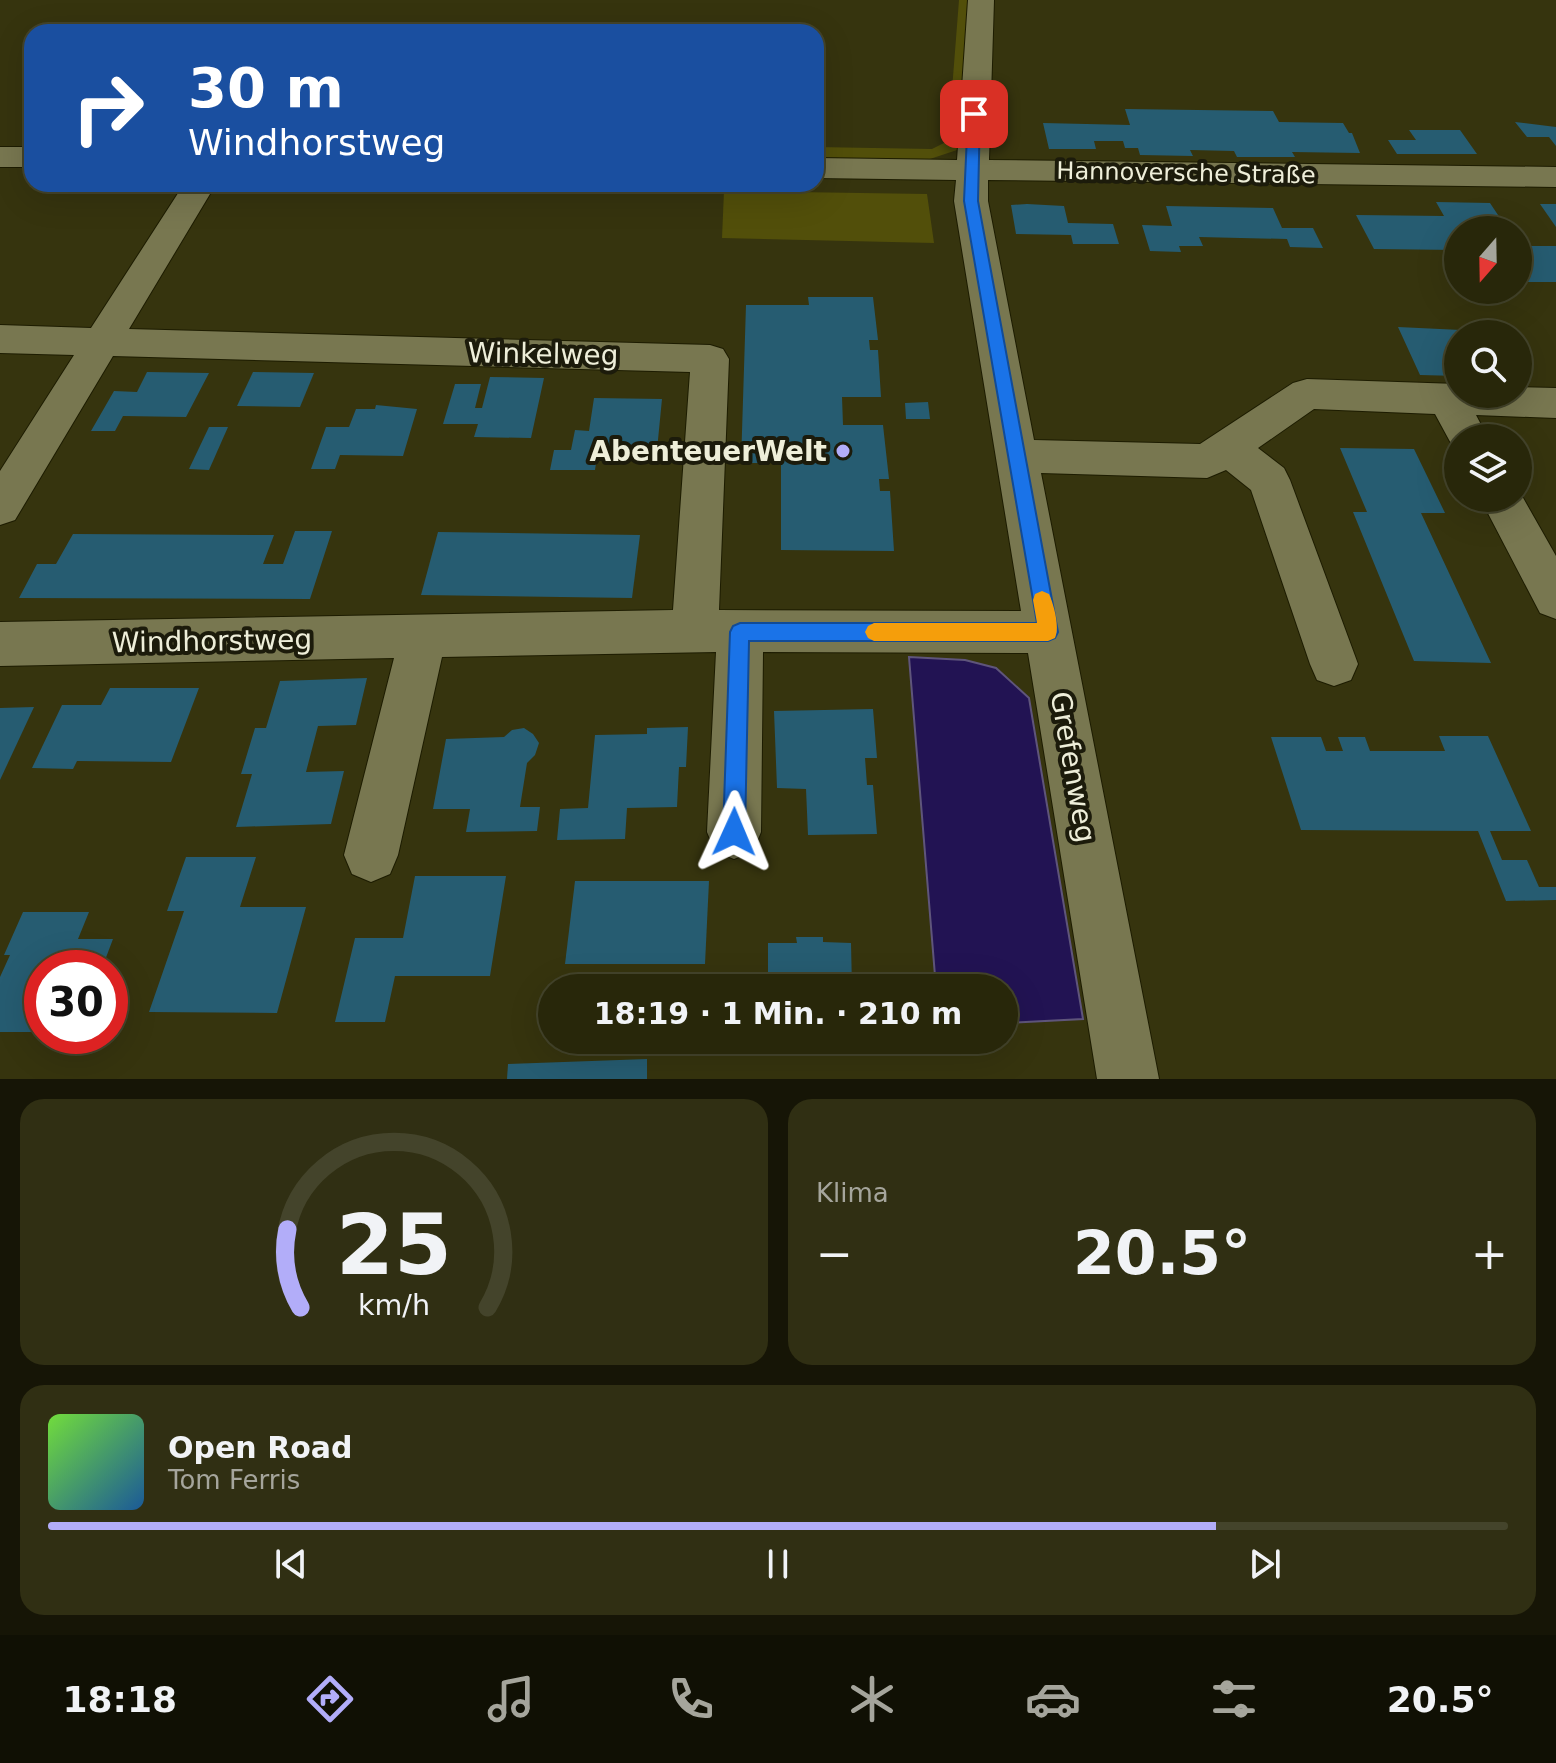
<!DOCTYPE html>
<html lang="de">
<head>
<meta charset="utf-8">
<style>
  :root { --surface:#28270a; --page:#302f13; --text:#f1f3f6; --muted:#a5a59c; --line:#44442b; --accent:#b2adf9 }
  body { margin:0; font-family:"DejaVu Sans",sans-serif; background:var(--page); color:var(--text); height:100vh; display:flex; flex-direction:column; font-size:30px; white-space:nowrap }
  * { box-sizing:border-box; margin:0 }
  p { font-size:26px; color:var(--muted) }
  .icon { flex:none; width:44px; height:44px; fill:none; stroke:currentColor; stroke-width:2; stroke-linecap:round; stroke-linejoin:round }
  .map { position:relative; height:1079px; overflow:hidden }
  .panel { display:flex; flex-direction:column; gap:20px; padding:20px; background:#161506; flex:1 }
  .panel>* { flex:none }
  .guide { position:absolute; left:24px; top:24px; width:800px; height:168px; border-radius:24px; box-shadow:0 8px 32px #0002,0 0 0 2px var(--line); background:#1a4fa0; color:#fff; overflow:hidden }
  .needle { width:52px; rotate:200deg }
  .fabs { position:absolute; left:1444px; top:216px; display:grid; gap:16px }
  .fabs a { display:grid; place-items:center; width:88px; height:88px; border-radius:50%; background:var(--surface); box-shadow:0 8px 32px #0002,0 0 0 2px var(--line); font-size:40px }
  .speed { position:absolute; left:24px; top:950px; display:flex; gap:16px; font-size:40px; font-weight:700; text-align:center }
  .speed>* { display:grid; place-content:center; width:104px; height:104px; border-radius:50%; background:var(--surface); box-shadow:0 8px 32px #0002,0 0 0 2px var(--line); line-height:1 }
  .speed .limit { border:12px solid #d22; background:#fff; color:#111 }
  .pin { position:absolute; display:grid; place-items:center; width:68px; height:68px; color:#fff; margin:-34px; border-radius:16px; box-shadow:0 4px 12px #0006 }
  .me { position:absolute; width:88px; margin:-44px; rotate:1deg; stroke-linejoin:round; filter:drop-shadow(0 0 6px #0008) }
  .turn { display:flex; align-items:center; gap:28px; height:168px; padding:0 32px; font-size:36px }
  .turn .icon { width:104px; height:104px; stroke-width:2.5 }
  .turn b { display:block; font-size:56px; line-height:68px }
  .big { font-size:60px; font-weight:700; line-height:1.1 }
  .panel .card { flex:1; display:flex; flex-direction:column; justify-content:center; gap:12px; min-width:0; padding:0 28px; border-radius:24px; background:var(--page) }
  .panel .dial { align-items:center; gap:0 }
  .dial svg { height:208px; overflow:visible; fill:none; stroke:var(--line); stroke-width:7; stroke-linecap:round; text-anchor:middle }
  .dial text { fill:var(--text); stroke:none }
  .song { display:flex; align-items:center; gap:24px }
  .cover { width:96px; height:96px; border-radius:12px; background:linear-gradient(135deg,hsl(100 70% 55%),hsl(210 70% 35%)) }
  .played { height:8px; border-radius:4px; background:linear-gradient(90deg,var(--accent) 80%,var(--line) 80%) }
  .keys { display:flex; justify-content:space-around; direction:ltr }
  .heat { display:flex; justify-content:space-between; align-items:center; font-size:44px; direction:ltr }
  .panel .tiles { flex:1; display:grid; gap:20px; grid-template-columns:1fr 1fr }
  .card:last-child { grid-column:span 2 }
  .trip { position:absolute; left:538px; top:974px; width:480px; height:80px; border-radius:40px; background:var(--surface); box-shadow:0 8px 32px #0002,0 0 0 2px var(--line); font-weight:700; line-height:80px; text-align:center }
  .tab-bar { display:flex; height:128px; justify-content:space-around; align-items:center; background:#101004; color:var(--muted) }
  .tab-bar .icon { width:56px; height:56px }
  .tab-bar .selected { color:var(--accent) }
  .tab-bar b { font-size:36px; color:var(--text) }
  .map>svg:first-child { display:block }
  .green { fill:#524f0a }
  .water { fill:#221353; stroke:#5f557b; stroke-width:2 }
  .building { fill:#265c71 }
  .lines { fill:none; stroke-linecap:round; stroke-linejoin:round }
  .minor-casing { stroke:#1d1c01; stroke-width:2 }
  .minor { fill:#787750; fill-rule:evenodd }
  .route { fill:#1a73e8; stroke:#114b97; stroke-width:2 }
  .slow { fill:#f59e0b }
  .poi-dot { fill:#b2adf9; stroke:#1c1b0b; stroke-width:3 }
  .labels { text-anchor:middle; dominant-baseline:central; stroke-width:8; stroke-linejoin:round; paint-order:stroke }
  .far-street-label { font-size:24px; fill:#eeeed9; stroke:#1c1b0b }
  .street-label { font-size:28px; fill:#eeeed9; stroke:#1c1b0b }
  .poi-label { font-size:28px; font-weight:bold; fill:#eeeed9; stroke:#1c1b0b; text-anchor:end }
</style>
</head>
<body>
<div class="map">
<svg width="1556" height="1079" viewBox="0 0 1556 1079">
  <rect width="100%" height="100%" fill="#36340e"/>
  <g class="green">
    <path d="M 959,0 L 971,0 L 963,135 L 957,150 L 930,159 L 816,159 L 816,147 L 932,149 L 948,141 Z"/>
    <path d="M 724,191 L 927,194 L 934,243 L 722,238 Z"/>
  </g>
  <path class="water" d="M 909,657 L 965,660 L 996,668 L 1029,698 L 1083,1019 L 1004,1023 L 1004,988 L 936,988 Z"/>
  <g class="building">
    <path d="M 1125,109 L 1273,111 L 1279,122 L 1343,123 L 1349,133 L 1352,133 L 1360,153 L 1292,152 L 1295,157 L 1237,157 L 1234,151 L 1190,150 L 1193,156 L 1140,155 L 1138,148 L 1125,148 L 1123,141 L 1094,141 L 1096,149 L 1049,149 L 1043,123 L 1130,125 Z"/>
    <path d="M 1515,122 L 1556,127 L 1556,146 L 1549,137 L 1527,137 Z"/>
    <path d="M 1409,130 L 1460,130 L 1477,154 L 1397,154 L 1388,140 L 1416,140 Z"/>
    <path d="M 1436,202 L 1490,203 L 1508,230 L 1458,230 L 1458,250 L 1374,249 L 1356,215 L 1444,216 Z"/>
    <path d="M 1027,204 L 1064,206 L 1068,223 L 1113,224 L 1119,244 L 1073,244 L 1071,235 L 1016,234 L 1011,205 Z"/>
    <path d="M 1540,204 L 1556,204 L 1556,227 Z"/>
    <path d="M 1166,206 L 1273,208 L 1282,228 L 1313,228 L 1323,248 L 1290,247 L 1287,239 L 1199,237 L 1203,246 L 1179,246 L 1181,252 L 1150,251 L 1142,225 L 1172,226 Z"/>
    <rect x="1518" y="246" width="38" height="36"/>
    <path d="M 808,297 L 873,297 L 878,340 L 869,340 L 870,350 L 878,350 L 881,397 L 842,397 L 843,425 L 883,425 L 889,479 L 879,479 L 880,491 L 890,491 L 894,551 L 781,550 L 781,463 L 741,463 L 746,305 L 809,305 Z"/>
    <path d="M 1398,327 L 1461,330 L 1463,334 L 1458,334 L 1458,376 L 1420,375 Z"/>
    <path d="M 147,372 L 209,373 L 186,417 L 123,416 L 115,431 L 91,431 L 114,391 L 137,392 Z"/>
    <path d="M 253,372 L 314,373 L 300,407 L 237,406 Z"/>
    <path d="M 490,377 L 544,378 L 531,438 L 474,437 L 478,424 L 443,424 L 455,384 L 481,384 L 475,408 L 482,408 Z"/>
    <path d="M 594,398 L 662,399 L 657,450 L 598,450 L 595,470 L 550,470 L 554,450 L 571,450 L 575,430 L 589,431 Z"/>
    <path d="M 928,402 L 930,419 L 906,419 L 905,403 Z"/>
    <path d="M 376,405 L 417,409 L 403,456 L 340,455 L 335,469 L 311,469 L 326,427 L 349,427 L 356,409 L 375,409 Z"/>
    <path d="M 209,427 L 228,427 L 209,470 L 189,469 Z"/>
    <path d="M 1340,448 L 1414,449 L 1445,513 L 1421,513 L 1491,663 L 1414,661 L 1353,512 L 1367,512 Z"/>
    <path d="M 295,531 L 332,531 L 310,599 L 19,598 L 37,564 L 56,564 L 73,534 L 274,535 L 263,564 L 283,564 Z"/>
    <path d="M 438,532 L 640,535 L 632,598 L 421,595 Z"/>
    <path d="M 367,678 L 356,725 L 318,726 L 306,772 L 344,771 L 331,824 L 236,827 L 252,774 L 241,774 L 255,728 L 266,728 L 280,681 Z"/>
    <path d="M 110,688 L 199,688 L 171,762 L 77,761 L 73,769 L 32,768 L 62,705 L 101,705 Z"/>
    <path d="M 34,707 L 0,780 L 0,708 Z"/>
    <path d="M 873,709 L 877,758 L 865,758 L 867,785 L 873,785 L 877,834 L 808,835 L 806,789 L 777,788 L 774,711 Z"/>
    <path d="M 688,727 L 686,767 L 679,767 L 677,807 L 627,808 L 625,839 L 557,840 L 560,809 L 588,808 L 595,735 L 647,734 L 647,728 Z"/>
    <path d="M 524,728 L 533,734 L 539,743 L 535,755 L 527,763 L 520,807 L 540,807 L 537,831 L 466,832 L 470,809 L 433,809 L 446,739 L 504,737 L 512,730 Z"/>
    <path d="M 1439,736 L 1488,736 L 1531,831 L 1490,831 L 1502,860 L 1527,860 L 1539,887 L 1556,887 L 1556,900 L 1506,901 L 1478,831 L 1301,830 L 1271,737 L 1321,737 L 1326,751 L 1343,751 L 1338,737 L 1365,737 L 1370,751 L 1445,751 Z"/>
    <path d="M 186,857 L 256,857 L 240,907 L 306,907 L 277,1013 L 149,1012 L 184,911 L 167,911 Z"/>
    <path d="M 415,876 L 506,876 L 490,976 L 395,976 L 385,1022 L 335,1022 L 355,938 L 403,938 Z"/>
    <path d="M 575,881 L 709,881 L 705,964 L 565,964 Z"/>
    <path d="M 23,912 L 89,912 L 78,939 L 113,939 L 102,968 L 42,968 L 42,1032 L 0,1032 L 0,977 L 10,955 L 4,955 Z"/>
    <path d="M 796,937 L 823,937 L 823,942 L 851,943 L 852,988 L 768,988 L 768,943 L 797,943 Z"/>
    <path d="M 647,1059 L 647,1079 L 507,1079 L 508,1064 Z"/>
  </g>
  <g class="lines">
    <g class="minor-casing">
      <g id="minor">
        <path d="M 968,0 L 994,0 L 989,160 L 1556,167 L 1556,187 L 988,180 L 988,201 L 1034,440 L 1200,444 L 1293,383 L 1307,379 L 1458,384 L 1458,394 L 1518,394 L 1518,387 L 1556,388 L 1556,418 L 1476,415 L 1488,438 L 1458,438 L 1458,451 L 1454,449 L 1435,414 L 1314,409 L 1258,448 L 1284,468 L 1290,480 L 1358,664 L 1351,680 L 1334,686 L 1317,680 L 1310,664 L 1251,490 L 1226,470 L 1207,478 L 1041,473 L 1159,1079 L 1097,1079 L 1028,653 L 763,652 L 761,832 L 753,851 L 734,859 L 715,851 L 707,832 L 716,652 L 442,657 L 398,855 L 390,874 L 371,882 L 352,874 L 344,855 L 394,658 L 0,666 L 0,622 L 673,610 L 690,372 L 113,356 L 15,520 L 0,525 L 0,471 L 74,355 L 0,353 L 0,325 L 91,328 L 184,184 L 216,184 L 129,329 L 710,345 L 723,349 L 729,359 L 719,610 L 1021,611 L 954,201 L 956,180 L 816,178 L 816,158 L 957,160 Z"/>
        <rect x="0" y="147" width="32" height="20"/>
        <path d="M 1518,489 L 1556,556 L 1556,619 L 1540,613 L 1480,498 L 1518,498 Z"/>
      </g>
    </g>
    <use href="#minor" class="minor"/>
  </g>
  <path class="route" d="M 974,110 L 980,114 L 978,201 L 1058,632 L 1055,638 L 1048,641 L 749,641 L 745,832 L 742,840 L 734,843 L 727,840 L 723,832 L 730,632 L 733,626 L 740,623 L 1037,623 L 964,201 L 968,114 Z"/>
  <path class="slow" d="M 1042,591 L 1049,594 C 1054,605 1060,627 1055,638 L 1048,641 L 874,641 L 868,638 L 865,632 L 868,626 L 874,623 L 1037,623 L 1033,600 L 1035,594 Z"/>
  <circle class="poi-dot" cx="843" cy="451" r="8"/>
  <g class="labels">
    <g class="far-street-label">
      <text transform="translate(1186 173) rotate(1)">Hannoversche Straße</text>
    </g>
    <g class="street-label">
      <text transform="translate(543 354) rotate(1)">Winkelweg</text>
      <text transform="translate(212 641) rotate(-1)">Windhorstweg</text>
      <text transform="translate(1073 767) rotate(80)">Grefenweg</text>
    </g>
    <g class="poi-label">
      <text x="827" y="451">AbenteuerWelt</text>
    </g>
  </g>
</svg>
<div class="fabs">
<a><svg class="needle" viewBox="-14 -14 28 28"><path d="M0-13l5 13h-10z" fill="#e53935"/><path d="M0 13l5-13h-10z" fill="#a5a59c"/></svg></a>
<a><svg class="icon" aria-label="search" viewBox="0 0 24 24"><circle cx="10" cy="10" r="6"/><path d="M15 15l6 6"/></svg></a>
<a><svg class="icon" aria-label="layers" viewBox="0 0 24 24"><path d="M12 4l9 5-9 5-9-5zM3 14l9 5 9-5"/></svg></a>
</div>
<div class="speed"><div class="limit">30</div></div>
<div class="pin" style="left:974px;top:114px;background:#d93025"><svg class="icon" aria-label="arrive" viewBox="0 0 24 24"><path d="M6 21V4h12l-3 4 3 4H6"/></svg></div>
<svg class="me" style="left:734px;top:832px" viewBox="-20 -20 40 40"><path d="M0-17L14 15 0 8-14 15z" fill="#1a73e8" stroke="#fff" stroke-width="4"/></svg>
<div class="trip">18:19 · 1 Min. · 210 m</div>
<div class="guide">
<div class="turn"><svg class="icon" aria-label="right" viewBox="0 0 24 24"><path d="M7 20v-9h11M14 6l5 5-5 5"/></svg><div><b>30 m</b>Windhorstweg</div></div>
</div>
</div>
<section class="panel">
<div class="tiles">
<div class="card dial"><svg viewBox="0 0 100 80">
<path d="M14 69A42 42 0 1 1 86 69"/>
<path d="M14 69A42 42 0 0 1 9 39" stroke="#b2adf9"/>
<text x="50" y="56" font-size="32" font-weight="700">25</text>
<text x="50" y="72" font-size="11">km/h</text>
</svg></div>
<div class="card"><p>Klima</p>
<div class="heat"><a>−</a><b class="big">20.5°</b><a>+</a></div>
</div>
<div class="card">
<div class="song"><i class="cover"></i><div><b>Open Road</b><p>Tom Ferris</p></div></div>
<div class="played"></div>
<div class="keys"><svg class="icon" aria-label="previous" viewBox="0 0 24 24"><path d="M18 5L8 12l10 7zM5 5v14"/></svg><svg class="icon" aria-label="pause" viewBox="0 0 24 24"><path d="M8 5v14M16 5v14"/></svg><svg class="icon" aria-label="next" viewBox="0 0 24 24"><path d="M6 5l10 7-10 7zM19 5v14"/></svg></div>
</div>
</div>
</section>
<nav class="tab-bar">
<b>18:18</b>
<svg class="icon selected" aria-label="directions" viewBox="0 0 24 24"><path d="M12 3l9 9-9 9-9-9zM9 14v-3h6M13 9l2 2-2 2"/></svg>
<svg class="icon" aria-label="music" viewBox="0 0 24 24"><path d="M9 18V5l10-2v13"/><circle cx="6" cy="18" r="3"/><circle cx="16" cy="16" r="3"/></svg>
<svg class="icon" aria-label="phone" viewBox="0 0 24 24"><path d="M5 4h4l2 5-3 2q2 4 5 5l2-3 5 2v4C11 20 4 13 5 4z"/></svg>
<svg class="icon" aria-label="climate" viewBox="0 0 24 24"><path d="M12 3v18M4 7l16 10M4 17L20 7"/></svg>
<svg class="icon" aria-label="car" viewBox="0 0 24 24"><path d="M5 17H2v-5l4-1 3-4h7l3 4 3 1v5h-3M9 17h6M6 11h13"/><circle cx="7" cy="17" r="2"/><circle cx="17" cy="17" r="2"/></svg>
<svg class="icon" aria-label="filters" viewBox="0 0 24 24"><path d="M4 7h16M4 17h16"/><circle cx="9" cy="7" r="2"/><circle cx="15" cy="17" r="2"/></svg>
<b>20.5°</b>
</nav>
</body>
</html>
